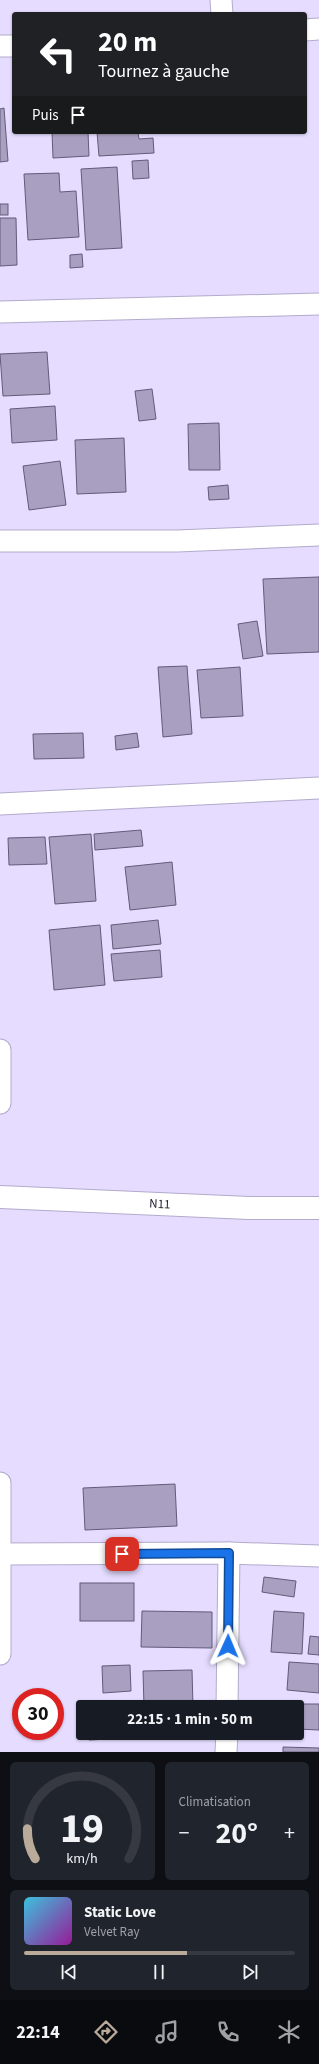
<!DOCTYPE html>
<html lang="fr">
<head>
<meta charset="utf-8">
<style>
  :root { --surface:#171b24; --page:#20242c; --text:#f1f3f6; --muted:#9ea1a6; --line:#363941; --accent:#b9aa9a }
  body { margin:0; font-family:"Source Sans 3",sans-serif; background:var(--page); color:var(--text); height:100vh; display:flex; flex-direction:column; font-size:15px; white-space:nowrap }
  * { box-sizing:border-box; margin:0 }
  p { font-size:13px; color:var(--muted) }
  .icon { flex:none; width:22px; height:22px; fill:none; stroke:currentColor; stroke-width:2; stroke-linecap:round; stroke-linejoin:round }
  .map { position:relative; height:1752px; overflow:hidden }
  .sheet { display:flex; flex-direction:column; gap:10px; padding:10px; background:#0d0f14; flex:1 }
  .sheet>* { flex:none }
  .top-card { position:absolute; left:12px; top:12px; width:295px; height:122px; border-radius:4px; box-shadow:0 1px 3px #0004; background:#202124; color:#fff; overflow:hidden }
  .speed { position:absolute; left:12px; top:1688px; display:flex; gap:8px; font-size:20px; font-weight:700; text-align:center }
  .speed>* { display:grid; place-content:center; width:52px; height:52px; border-radius:50%; background:var(--surface); box-shadow:0 1px 3px #0004; line-height:1 }
  .speed .limit { border:6px solid #d22; background:#fff; color:#111 }
  .pin { position:absolute; display:grid; place-items:center; width:34px; height:34px; color:#fff; margin:-17px; border-radius:8px; box-shadow:0 2px 6px #0006 }
  .me { position:absolute; width:44px; margin:-22px; rotate:1deg; stroke-linejoin:round; filter:drop-shadow(0 0 3px #0008) }
  .turn { display:flex; align-items:center; gap:14px; height:84px; padding:0 20px; font-size:18px }
  .turn .icon { width:52px; height:52px; stroke-width:2.5 }
  .turn b { display:block; font-size:28px; line-height:34px }
  .then { display:flex; align-items:center; height:38px; padding:0 20px; background:#0003; gap:8px; font-size:15px }
  .big { font-size:30px; font-weight:700; line-height:1.1 }
  .sheet .card { flex:1; display:flex; flex-direction:column; justify-content:center; gap:6px; min-width:0; padding:0 14px; border-radius:6px; background:var(--page) }
  .sheet .dial { align-items:center; gap:0 }
  .dial svg { height:104px; overflow:visible; fill:none; stroke:var(--line); stroke-width:7; stroke-linecap:round; text-anchor:middle }
  .dial text { fill:var(--text); stroke:none }
  .song { display:flex; align-items:center; gap:12px }
  .cover { width:48px; height:48px; border-radius:6px; background:linear-gradient(135deg,hsl(190 70% 55%),hsl(300 70% 35%)) }
  .played { height:4px; border-radius:2px; background:linear-gradient(90deg,var(--accent) 60%,var(--line) 60%) }
  .keys { display:flex; justify-content:space-around; direction:ltr }
  .heat { display:flex; justify-content:space-between; align-items:center; font-size:22px; direction:ltr }
  .sheet .tiles { flex:1; display:grid; gap:10px; grid-template-columns:1fr 1fr }
  .card:last-child { grid-column:span 2 }
  .trip { position:absolute; left:76px; top:1700px; width:228px; height:40px; border-radius:4px; background:var(--surface); box-shadow:0 1px 3px #0004; font-weight:700; line-height:40px; text-align:center }
  .tabs { display:flex; height:64px; justify-content:space-around; align-items:center; background:#090b0e; color:var(--muted) }
  .tabs .icon { width:28px; height:28px }
  .tabs .selected { color:var(--accent) }
  .tabs b { font-size:18px; color:var(--text) }
  .map>svg:first-child { display:block }
  .building { fill:#a9a0c1; stroke:#635b78 }
  .lines { fill:none; stroke-linecap:round; stroke-linejoin:round }
  .street-casing { stroke:#b3abcb; stroke-width:23 }
  .primary-casing { stroke:#b3abcb; stroke-width:24 }
  .street { stroke:#fff; stroke-width:21 }
  .primary { stroke:#fff; stroke-width:22 }
  .route-casing { stroke:#114b97; stroke-width:10 }
  .route { stroke:#1a73e8; stroke-width:7 }
  .labels { text-anchor:middle; dominant-baseline:central; stroke-width:3; stroke-linejoin:round; paint-order:stroke }
  .street-label { font-size:13px; fill:#282532; stroke:#e5dcff }
</style>
</head>
<body>
<div class="map">
<svg width="319" height="1752" viewBox="0 0 319 1752">
  <rect width="100%" height="100%" fill="#e5dcff"/>
  <g class="building">
    <path d="M 4,108 L 8,161 L 0,162 L 0,109 Z"/>
    <path d="M 52,132 L 88,132 L 89,156 L 53,158 Z"/>
    <path d="M 97,132 L 138,132 L 139,139 L 153,138 L 154,153 L 99,156 Z"/>
    <path d="M 148,160 L 149,178 L 133,179 L 132,161 Z"/>
    <path d="M 117,167 L 122,248 L 86,250 L 81,169 Z"/>
    <path d="M 59,173 L 60,192 L 76,191 L 79,237 L 28,240 L 24,174 Z"/>
    <rect x="0" y="204" width="8" height="11"/>
    <path d="M 0,218 L 16,218 L 17,265 L 0,266 Z"/>
    <path d="M 82,254 L 83,267 L 70,268 L 70,255 Z"/>
    <path d="M 47,352 L 50,394 L 3,396 L 0,354 Z"/>
    <path d="M 152,389 L 156,419 L 139,421 L 135,391 Z"/>
    <path d="M 55,406 L 57,440 L 12,443 L 10,409 Z"/>
    <path d="M 219,423 L 220,470 L 189,470 L 188,424 Z"/>
    <path d="M 124,438 L 126,492 L 77,494 L 75,440 Z"/>
    <path d="M 60,461 L 66,505 L 29,510 L 23,466 Z"/>
    <path d="M 228,485 L 229,499 L 209,500 L 208,487 Z"/>
    <path d="M 319,577 L 319,652 L 267,654 L 263,579 Z"/>
    <path d="M 257,621 L 263,656 L 243,659 L 238,624 Z"/>
    <path d="M 187,666 L 192,734 L 163,737 L 158,667 Z"/>
    <path d="M 240,667 L 243,716 L 201,718 L 197,670 Z"/>
    <path d="M 83,733 L 84,758 L 34,759 L 33,734 Z"/>
    <path d="M 137,733 L 139,747 L 116,750 L 115,736 Z"/>
    <path d="M 141,830 L 143,846 L 95,850 L 94,834 Z"/>
    <path d="M 91,834 L 96,901 L 55,904 L 49,837 Z"/>
    <path d="M 45,837 L 47,864 L 9,865 L 8,838 Z"/>
    <path d="M 172,862 L 176,905 L 130,910 L 125,867 Z"/>
    <path d="M 158,920 L 161,944 L 113,949 L 111,925 Z"/>
    <path d="M 100,925 L 105,985 L 54,990 L 49,930 Z"/>
    <path d="M 160,950 L 162,977 L 114,981 L 111,954 Z"/>
    <path d="M 175,1484 L 177,1526 L 85,1530 L 83,1488 Z"/>
    <path d="M 264,1577 L 296,1581 L 294,1597 L 262,1592 Z"/>
    <rect x="80" y="1583" width="54" height="38"/>
    <path d="M 142,1611 L 212,1612 L 212,1648 L 141,1647 Z"/>
    <path d="M 274,1611 L 304,1613 L 302,1654 L 271,1652 Z"/>
    <path d="M 310,1636 L 319,1637 L 319,1655 L 308,1654 Z"/>
    <path d="M 289,1662 L 319,1664 L 319,1693 L 287,1690 Z"/>
    <path d="M 130,1665 L 131,1691 L 103,1693 L 102,1666 Z"/>
    <path d="M 192,1670 L 193,1707 L 144,1707 L 143,1671 Z"/>
    <path d="M 130,1701 L 131,1707 L 103,1707 L 103,1702 Z"/>
    <path d="M 296,1704 L 319,1704 L 319,1730 L 297,1729 Z"/>
    <path d="M 89,1733 L 132,1733 L 132,1738 L 89,1740 Z"/>
    <path d="M 283,1747 L 319,1748 L 319,1752 L 283,1752 Z"/>
  </g>
  <g class="lines">
    <g class="street-casing">
      <g id="street">
        <path d="M 221,0 L 222,14"/>
        <path d="M 305,30 L 319,29"/>
        <path d="M 0,46 L 14,46"/>
        <path d="M 0,312 L 319,304"/>
        <path d="M 0,541 L 177,541 L 319,535"/>
        <path d="M 0,804 L 319,788"/>
        <path d="M 0,1050 L 0,1103"/>
        <path d="M 0,1483 L 0,1654"/>
        <path d="M 1,1554 L 229,1553 L 319,1556"/>
        <path d="M 227,1707 L 229,1553"/>
        <path d="M 226,1752 L 227,1733"/>
      </g>
    </g>
    <g class="primary-casing">
      <g id="primary">
        <path id="s1" d="M 0,1197 L 249,1208 L 319,1208"/>
      </g>
    </g>
    <use href="#street" class="street"/>
    <use href="#primary" class="primary"/>
  </g>
  <g class="lines">
    <g class="route-casing">
      <path id="route" d="M 122,1554 L 229,1553 L 228,1646"/>
    </g>
    <use href="#route" class="route"/>
  </g>
  <g class="labels">
    <g class="street-label">
      <text stroke="none"><textPath href="#s1" startOffset="160">N11</textPath></text>
    </g>
  </g>
</svg>
<div class="speed"><div class="limit">30</div></div>
<div class="pin" style="left:122px;top:1554px;background:#d93025"><svg class="icon" aria-label="arrive" viewBox="0 0 24 24"><path d="M6 21V4h12l-3 4 3 4H6"/></svg></div>
<svg class="me" style="left:228px;top:1646px" viewBox="-20 -20 40 40"><path d="M0-17L14 15 0 8-14 15z" fill="#1a73e8" stroke="#fff" stroke-width="4"/></svg>
<div class="trip">22:15 · 1 min · 50 m</div>
<div class="top-card">
<div class="turn"><svg class="icon" aria-label="left" viewBox="0 0 24 24"><path d="M17 20v-9H6M10 6l-5 5 5 5"/></svg><div><b>20 m</b>Tournez à gauche</div></div>
<div class="then">Puis<svg class="icon" aria-label="arrive" viewBox="0 0 24 24"><path d="M6 21V4h12l-3 4 3 4H6"/></svg></div>
</div>
</div>
<section class="sheet">
<div class="tiles">
<div class="card dial"><svg viewBox="0 0 100 80">
<path d="M14 69A42 42 0 1 1 86 69"/>
<path d="M14 69A42 42 0 0 1 8 46" stroke="#b9aa9a"/>
<text x="50" y="56" font-size="32" font-weight="700">19</text>
<text x="50" y="72" font-size="11">km/h</text>
</svg></div>
<div class="card"><p>Climatisation</p>
<div class="heat"><a>−</a><b class="big">20°</b><a>+</a></div>
</div>
<div class="card">
<div class="song"><i class="cover"></i><div><b>Static Love</b><p>Velvet Ray</p></div></div>
<div class="played"></div>
<div class="keys"><svg class="icon" aria-label="previous" viewBox="0 0 24 24"><path d="M18 5L8 12l10 7zM5 5v14"/></svg><svg class="icon" aria-label="pause" viewBox="0 0 24 24"><path d="M8 5v14M16 5v14"/></svg><svg class="icon" aria-label="next" viewBox="0 0 24 24"><path d="M6 5l10 7-10 7zM19 5v14"/></svg></div>
</div>
</div>
</section>
<nav class="tabs">
<b>22:14</b>
<svg class="icon selected" aria-label="directions" viewBox="0 0 24 24"><path d="M12 3l9 9-9 9-9-9zM9 14v-3h6M13 9l2 2-2 2"/></svg>
<svg class="icon" aria-label="music" viewBox="0 0 24 24"><path d="M9 18V5l10-2v13"/><circle cx="6" cy="18" r="3"/><circle cx="16" cy="16" r="3"/></svg>
<svg class="icon" aria-label="phone" viewBox="0 0 24 24"><path d="M5 4h4l2 5-3 2q2 4 5 5l2-3 5 2v4C11 20 4 13 5 4z"/></svg>
<svg class="icon" aria-label="climate" viewBox="0 0 24 24"><path d="M12 3v18M4 7l16 10M4 17L20 7"/></svg>
</nav>
</body>
</html>
